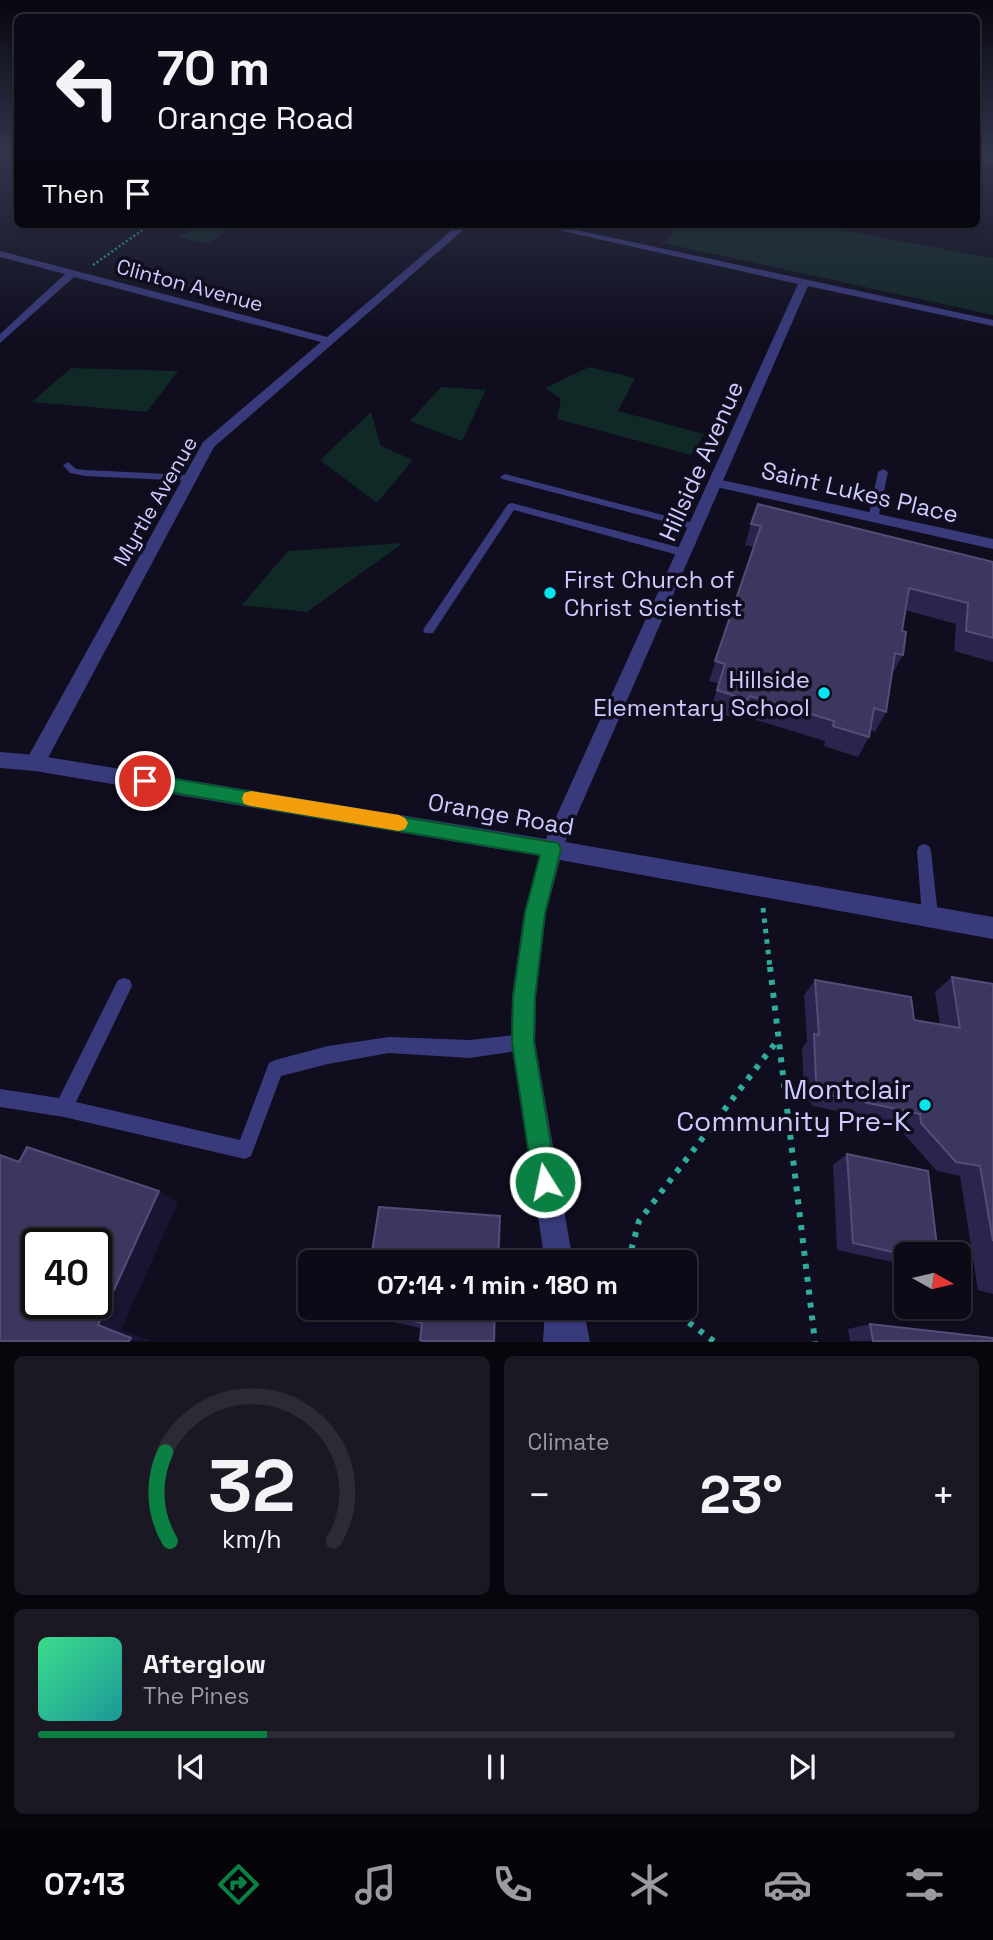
<!DOCTYPE html>
<html lang="en">
<head>
<meta charset="utf-8">
<style>
  :root { --surface:#0b0a16; --page:#191823; --text:#f1f3f6; --muted:#9a9aa1; --line:#2b2b35; --accent:#0b8043 }
  body { margin:0; font-family:"Space Grotesk",sans-serif; background:var(--page); color:var(--text); height:100vh; display:flex; flex-direction:column; font-size:26px; white-space:nowrap }
  * { box-sizing:border-box; margin:0 }
  p { font-size:23px; color:var(--muted) }
  .icon { flex:none; width:38px; height:38px; fill:none; stroke:currentColor; stroke-width:2; stroke-linecap:round; stroke-linejoin:round }
  .map { position:relative; height:1342px; overflow:hidden }
  .side { display:flex; flex-direction:column; gap:14px; padding:14px; background:#06060c; flex:1 }
  .side>* { flex:none }
  .banner { position:absolute; left:14px; top:14px; width:966px; height:214px; border-radius:10px; box-shadow:0 2px 5px #0004,0 0 0 2px var(--line); background:#0b0a16; color:var(--text); overflow:hidden }
  .needle { width:46px; rotate:98deg }
  .controls { position:absolute; left:894px; top:1242px; display:grid; gap:14px }
  .controls a { display:grid; place-items:center; width:77px; height:77px; border-radius:10px; background:var(--surface); box-shadow:0 2px 5px #0004,0 0 0 2px var(--line); font-size:35px }
  .speed { position:absolute; left:21px; top:1228px; display:flex; gap:14px; font-size:35px; font-weight:700; text-align:center }
  .speed>* { display:grid; place-content:center; width:91px; height:91px; border-radius:50%; background:var(--surface); box-shadow:0 2px 5px #0004,0 0 0 2px var(--line); line-height:1 }
  .speed .limit { border:4px solid #111; border-radius:10px; background:#fff; color:#111 }
  .pin { position:absolute; display:grid; place-items:center; width:60px; height:60px; color:#fff; margin:-30px; border:4px solid #fff; border-radius:50%; box-shadow:0 2px 7px #0007 }
  .me { position:absolute; width:77px; margin:-38px; rotate:350deg; stroke-linejoin:round; filter:drop-shadow(0 0 5px #0008) }
  .turn { display:flex; align-items:center; gap:24px; height:147px; padding:0 28px; font-size:32px }
  .turn .icon { width:91px; height:91px; stroke-width:2.5 }
  .turn b { display:block; font-size:49px; line-height:60px }
  .then { display:flex; align-items:center; height:66px; padding:0 28px; background:#0003; gap:14px; font-size:26px }
  .big { font-size:52px; font-weight:700; line-height:1.1 }
  .side .widget { flex:1; display:flex; flex-direction:column; justify-content:center; gap:10px; min-width:0; padding:0 24px; border-radius:10px; background:var(--page) }
  .side .dial { align-items:center; gap:0 }
  .dial svg { height:182px; overflow:visible; fill:none; stroke:var(--line); stroke-width:7; stroke-linecap:round; text-anchor:middle }
  .dial text { fill:var(--text); stroke:none }
  .song { display:flex; align-items:center; gap:21px }
  .cover { width:84px; height:84px; border-radius:10px; background:linear-gradient(135deg,hsl(150 70% 55%),hsl(180 70% 35%)) }
  .played { height:7px; border-radius:4px; background:linear-gradient(90deg,var(--accent) 25%,var(--line) 25%) }
  .keys { display:flex; justify-content:space-around; direction:ltr }
  .heat { display:flex; justify-content:space-between; align-items:center; font-size:38px; direction:ltr }
  .side .tiles { flex:1; display:grid; gap:14px; grid-template-columns:1fr 1fr }
  .widget:last-child { grid-column:span 2 }
  .trip { position:absolute; left:298px; top:1250px; width:399px; height:70px; border-radius:10px; background:var(--surface); box-shadow:0 2px 5px #0004,0 0 0 2px var(--line); font-weight:700; line-height:70px; text-align:center }
  .menu { display:flex; height:112px; justify-content:space-around; align-items:center; background:#040409; color:var(--muted) }
  .menu .icon { width:49px; height:49px }
  .menu .active { color:var(--accent) }
  .menu b { font-size:32px; color:var(--text) }
  .map>svg:first-child { display:block }
  .green { fill:#102826 }
  .lines { fill:none; stroke-linecap:round; stroke-linejoin:round }
  .path-far2 { stroke:#30ac9d; stroke-width:2.5; stroke-dasharray:2 2.5; stroke-linecap:butt }
  .path-far1 { stroke:#30ac9d; stroke-width:5; stroke-dasharray:4.5 6; stroke-linecap:butt }
  .path { stroke:#30ac9d; stroke-width:6; stroke-dasharray:5 8; stroke-linecap:butt }
  .service { fill:#393a7c; fill-rule:evenodd }
  .minor { fill:#393a7c; fill-rule:evenodd }
  .tertiary { fill:#393a7c; fill-rule:evenodd }
  .wall { fill:#2a254c }
  .shaded-wall { fill:#181432 }
  .building { fill:#3c375f; stroke:#534e78; stroke-width:2; fill-rule:evenodd }
  .route { fill:#0b8043; stroke:#07532c; stroke-width:2 }
  .slow { fill:#f59e0b }
  .poi-dot { fill:#06e5ee; stroke:#0f0d1e; stroke-width:2.5 }
  .labels { text-anchor:middle; dominant-baseline:central; stroke-width:7; stroke-linejoin:round; paint-order:stroke }
  .far-street-label { font-size:21px; fill:#cecbfe; stroke:#0f0d1e }
  .street-label { font-size:24px; fill:#cecbfe; stroke:#0f0d1e }
  .poi-label { font-size:24px; fill:#cecbfe; stroke:#0f0d1e; text-anchor:start }
  .near-poi-label { font-size:28px; fill:#cecbfe; stroke:#0f0d1e; text-anchor:end }
</style>
</head>
<body>
<div class="map">
<svg width="993" height="1342" viewBox="0 0 993 1342">
  <rect width="100%" height="100%" fill="#0f0d1e"/>
  <g class="green">
    <path d="M 200,224 L 235,224 L 208,244 L 179,237 Z"/>
    <path d="M 680,224 L 807,224 L 993,258 L 993,315 L 663,243 Z"/>
    <path d="M 589,367 L 635,378 L 618,411 L 704,434 L 691,455 L 557,419 L 561,399 L 545,388 Z"/>
    <path d="M 71,368 L 178,371 L 147,412 L 32,402 Z"/>
    <path d="M 441,387 L 486,390 L 462,441 L 410,421 Z"/>
    <path d="M 371,412 L 381,446 L 413,460 L 377,503 L 320,460 Z"/>
    <path d="M 403,543 L 307,612 L 242,605 L 288,551 Z"/>
  </g>
  <g class="lines">
    <path class="path-far2" d="M 93,265 L 151,224"/>
    <path class="path-far1" d="M 763,908 L 770,968"/>
    <g class="path">
      <path d="M 770,967 L 815,1342"/>
      <path d="M 628,1262 L 639,1221 L 777,1041"/>
      <path d="M 668,1307 L 715,1342"/>
    </g>
    <g class="service">
      <path d="M 68,462 L 76,469 L 85,470 L 190,475 L 195,478 L 190,481 L 85,476 L 70,473 L 63,465 Z"/>
      <path d="M 883,469 L 888,472 L 878,519 L 873,522 L 868,519 L 878,472 Z"/>
      <path d="M 505,474 L 701,525 L 702,527 L 697,530 L 502,479 L 500,477 Z"/>
      <path d="M 512,503 L 689,550 L 690,553 L 685,557 L 514,510 L 433,633 L 425,633 L 423,630 L 425,627 L 508,504 Z"/>
      <path d="M 924,844 L 929,846 L 931,851 L 938,916 L 935,921 L 930,923 L 925,921 L 922,916 L 917,851 L 919,846 Z"/>
      <path d="M 124,978 L 130,980 L 132,986 L 76,1102 L 240,1140 L 269,1063 L 275,1060 L 328,1046 L 389,1037 L 470,1040 L 523,1034 L 529,1036 L 531,1042 L 529,1048 L 523,1050 L 470,1058 L 389,1053 L 328,1064 L 281,1076 L 251,1156 L 245,1159 L 64,1117 L 0,1107 L 0,1089 L 59,1098 L 118,980 Z"/>
    </g>
    <g class="minor">
      <path d="M 976,157 L 993,160 L 993,164 L 976,162 Z"/>
      <path d="M 459,224 L 470,224 L 214,447 L 42,769 L 35,771 L 28,769 L 25,763 L 28,757 L 203,442 L 321,342 L 74,277 L 0,343 L 0,334 L 65,274 L 0,257 L 0,251 L 327,337 Z"/>
      <path d="M 717,479 L 993,539 L 993,549 L 712,486 L 710,483 Z"/>
    </g>
    <g class="tertiary">
      <path d="M 531,224 L 549,224 L 993,320 L 993,326 L 808,286 L 565,842 L 993,917 L 993,939 L 560,860 L 546,913 L 536,997 L 535,1042 L 573,1262 L 545,1262 L 511,1042 L 512,997 L 524,913 L 540,856 L 35,771 L 0,768 L 0,752 L 35,755 L 546,839 L 798,284 Z"/>
      <path d="M 545,1307 L 583,1307 L 590,1342 L 543,1342 Z"/>
    </g>
  </g>
  <g class="wall">
    <path d="M 751,524 L 993,562 L 993,662 L 954,651 L 956,624 L 905,610 L 902,631 L 903,655 L 892,675 L 886,712 L 875,732 L 870,730 L 869,737 L 858,757 L 824,746 L 825,741 L 743,716 L 740,720 L 710,710 L 719,684 L 709,681 L 754,547 L 745,545 Z"/>
    <path d="M 952,977 L 993,984 L 993,1294 L 978,1290 L 960,1176 L 937,1171 L 904,1134 L 904,1125 L 813,1106 L 804,1094 L 802,1048 L 807,1042 L 804,995 L 815,980 L 914,1020 L 940,1024 L 935,992 Z"/>
    <path d="M 847,1154 L 906,1255 L 906,1265 L 837,1250 L 833,1165 Z"/>
    <path d="M 371,1258 L 498,1262 L 374,1262 Z"/>
    <path d="M 496,1307 L 421,1328 L 393,1322 L 383,1315 Z"/>
    <path d="M 870,1324 L 993,1341 L 850,1341 L 848,1329 Z"/>
  </g>
  <g class="shaded-wall">
    <path d="M 750,696 L 743,716 L 740,720 L 747,700 Z"/>
    <path d="M 159,1191 L 178,1203 L 121,1330 L 153,1341 L 129,1341 L 98,1325 Z"/>
  </g>
  <g class="building">
    <path d="M 758,504 L 993,562 L 993,638 L 966,631 L 968,603 L 909,588 L 902,631 L 906,632 L 903,655 L 895,653 L 886,712 L 874,708 L 869,737 L 833,726 L 834,721 L 750,696 L 747,700 L 717,690 L 725,664 L 715,661 L 761,526 L 751,524 Z"/>
    <path d="M 952,977 L 993,984 L 993,1241 L 980,1166 L 956,1162 L 921,1123 L 920,1114 L 826,1094 L 816,1081 L 814,1034 L 819,1035 L 815,980 L 911,997 L 914,1020 L 960,1028 Z"/>
    <path d="M 27,1147 L 159,1191 L 98,1325 L 131,1338 L 129,1341 L 0,1341 L 0,1155 L 19,1162 ZM 37,1244 L 96,1244 L 96,1304 L 37,1304 Z"/>
    <path d="M 847,1154 L 928,1171 L 938,1255 L 906,1255 L 853,1243 Z"/>
    <path d="M 379,1207 L 500,1216 L 498,1262 L 390,1262 L 390,1260 L 371,1258 Z"/>
    <path d="M 384,1307 L 495,1307 L 494,1341 L 423,1341 L 420,1340 L 422,1323 L 383,1315 Z"/>
    <path d="M 870,1324 L 993,1338 L 993,1341 L 873,1341 Z"/>
  </g>
  <linearGradient id="sky" x2="0" y2="1"><stop stop-color="#080710"/><stop offset="0.45" stop-color="#31354c"/><stop offset="1" stop-color="#31354c" stop-opacity="0"/></linearGradient>
  <rect width="993" height="339" fill="url(#sky)"/>
  <path class="route" d="M 145,774 L 558,843 L 561,849 L 545,913 L 535,997 L 534,1042 L 557,1182 L 554,1191 L 545,1194 L 537,1191 L 533,1182 L 512,1042 L 513,997 L 525,913 L 540,855 L 145,788 L 138,786 L 136,781 L 138,776 Z"/>
  <path class="slow" d="M 251,791 L 399,815 L 405,818 L 408,823 L 405,829 L 399,831 L 251,806 L 244,804 L 242,799 L 244,793 Z"/>
  <g class="poi-dot">
    <circle cx="550" cy="593" r="7"/>
    <circle cx="824" cy="693" r="7"/>
    <circle cx="925" cy="1105" r="7"/>
  </g>
  <g class="labels">
    <g class="far-street-label">
      <text transform="translate(190 285) rotate(15)">Clinton Avenue</text>
      <text transform="translate(155 501) rotate(-60)">Myrtle Avenue</text>
    </g>
    <g class="street-label">
      <text transform="translate(701 461) rotate(-66)">Hillside Avenue</text>
      <text transform="translate(860 492) rotate(13)">Saint Lukes Place</text>
      <text transform="translate(501 814) rotate(10)">Orange Road</text>
    </g>
    <g class="poi-label">
      <text x="564" y="579">First Church of<tspan x="564" dy="28">Christ Scientist</tspan></text>
      <text x="810" y="679" text-anchor="end">Hillside<tspan x="810" dy="28">Elementary School</tspan></text>
    </g>
    <g class="near-poi-label">
      <text x="911" y="1089">Montclair<tspan x="911" dy="32">Community Pre-K</tspan></text>
    </g>
  </g>
</svg>
<div class="controls">
<a><svg class="needle" viewBox="-14 -14 28 28"><path d="M0-13l5 13h-10z" fill="#e53935"/><path d="M0 13l5-13h-10z" fill="#9a9aa1"/></svg></a>
</div>
<div class="speed"><div class="limit">40</div></div>
<div class="pin" style="left:145px;top:781px;background:#d93025"><svg class="icon" aria-label="arrive" viewBox="0 0 24 24"><path d="M6 21V4h12l-3 4 3 4H6"/></svg></div>
<svg class="me" style="left:545px;top:1182px" viewBox="-20 -20 40 40"><circle r="17" fill="#0b8043" stroke="#fff" stroke-width="3"/><path d="M0-11L8 9 0 5-8 9z" fill="#fff"/></svg>
<div class="trip">07:14 · 1 min · 180 m</div>
<div class="banner">
<div class="turn"><svg class="icon" aria-label="left" viewBox="0 0 24 24"><path d="M17 20v-9H6M10 6l-5 5 5 5"/></svg><div><b>70 m</b>Orange Road</div></div>
<div class="then">Then<svg class="icon" aria-label="arrive" viewBox="0 0 24 24"><path d="M6 21V4h12l-3 4 3 4H6"/></svg></div>
</div>
</div>
<section class="side">
<div class="tiles">
<div class="widget dial"><svg viewBox="0 0 100 80">
<path d="M14 69A42 42 0 1 1 86 69"/>
<path d="M14 69A42 42 0 0 1 12 30" stroke="#0b8043"/>
<text x="50" y="56" font-size="32" font-weight="700">32</text>
<text x="50" y="72" font-size="11">km/h</text>
</svg></div>
<div class="widget"><p>Climate</p>
<div class="heat"><a>−</a><b class="big">23°</b><a>+</a></div>
</div>
<div class="widget">
<div class="song"><i class="cover"></i><div><b>Afterglow</b><p>The Pines</p></div></div>
<div class="played"></div>
<div class="keys"><svg class="icon" aria-label="previous" viewBox="0 0 24 24"><path d="M18 5L8 12l10 7zM5 5v14"/></svg><svg class="icon" aria-label="pause" viewBox="0 0 24 24"><path d="M8 5v14M16 5v14"/></svg><svg class="icon" aria-label="next" viewBox="0 0 24 24"><path d="M6 5l10 7-10 7zM19 5v14"/></svg></div>
</div>
</div>
</section>
<nav class="menu">
<b>07:13</b>
<svg class="icon active" aria-label="directions" viewBox="0 0 24 24"><path d="M12 3l9 9-9 9-9-9zM9 14v-3h6M13 9l2 2-2 2"/></svg>
<svg class="icon" aria-label="music" viewBox="0 0 24 24"><path d="M9 18V5l10-2v13"/><circle cx="6" cy="18" r="3"/><circle cx="16" cy="16" r="3"/></svg>
<svg class="icon" aria-label="phone" viewBox="0 0 24 24"><path d="M5 4h4l2 5-3 2q2 4 5 5l2-3 5 2v4C11 20 4 13 5 4z"/></svg>
<svg class="icon" aria-label="climate" viewBox="0 0 24 24"><path d="M12 3v18M4 7l16 10M4 17L20 7"/></svg>
<svg class="icon" aria-label="car" viewBox="0 0 24 24"><path d="M5 17H2v-5l4-1 3-4h7l3 4 3 1v5h-3M9 17h6M6 11h13"/><circle cx="7" cy="17" r="2"/><circle cx="17" cy="17" r="2"/></svg>
<svg class="icon" aria-label="filters" viewBox="0 0 24 24"><path d="M4 7h16M4 17h16"/><circle cx="9" cy="7" r="2"/><circle cx="15" cy="17" r="2"/></svg>
</nav>
</body>
</html>
